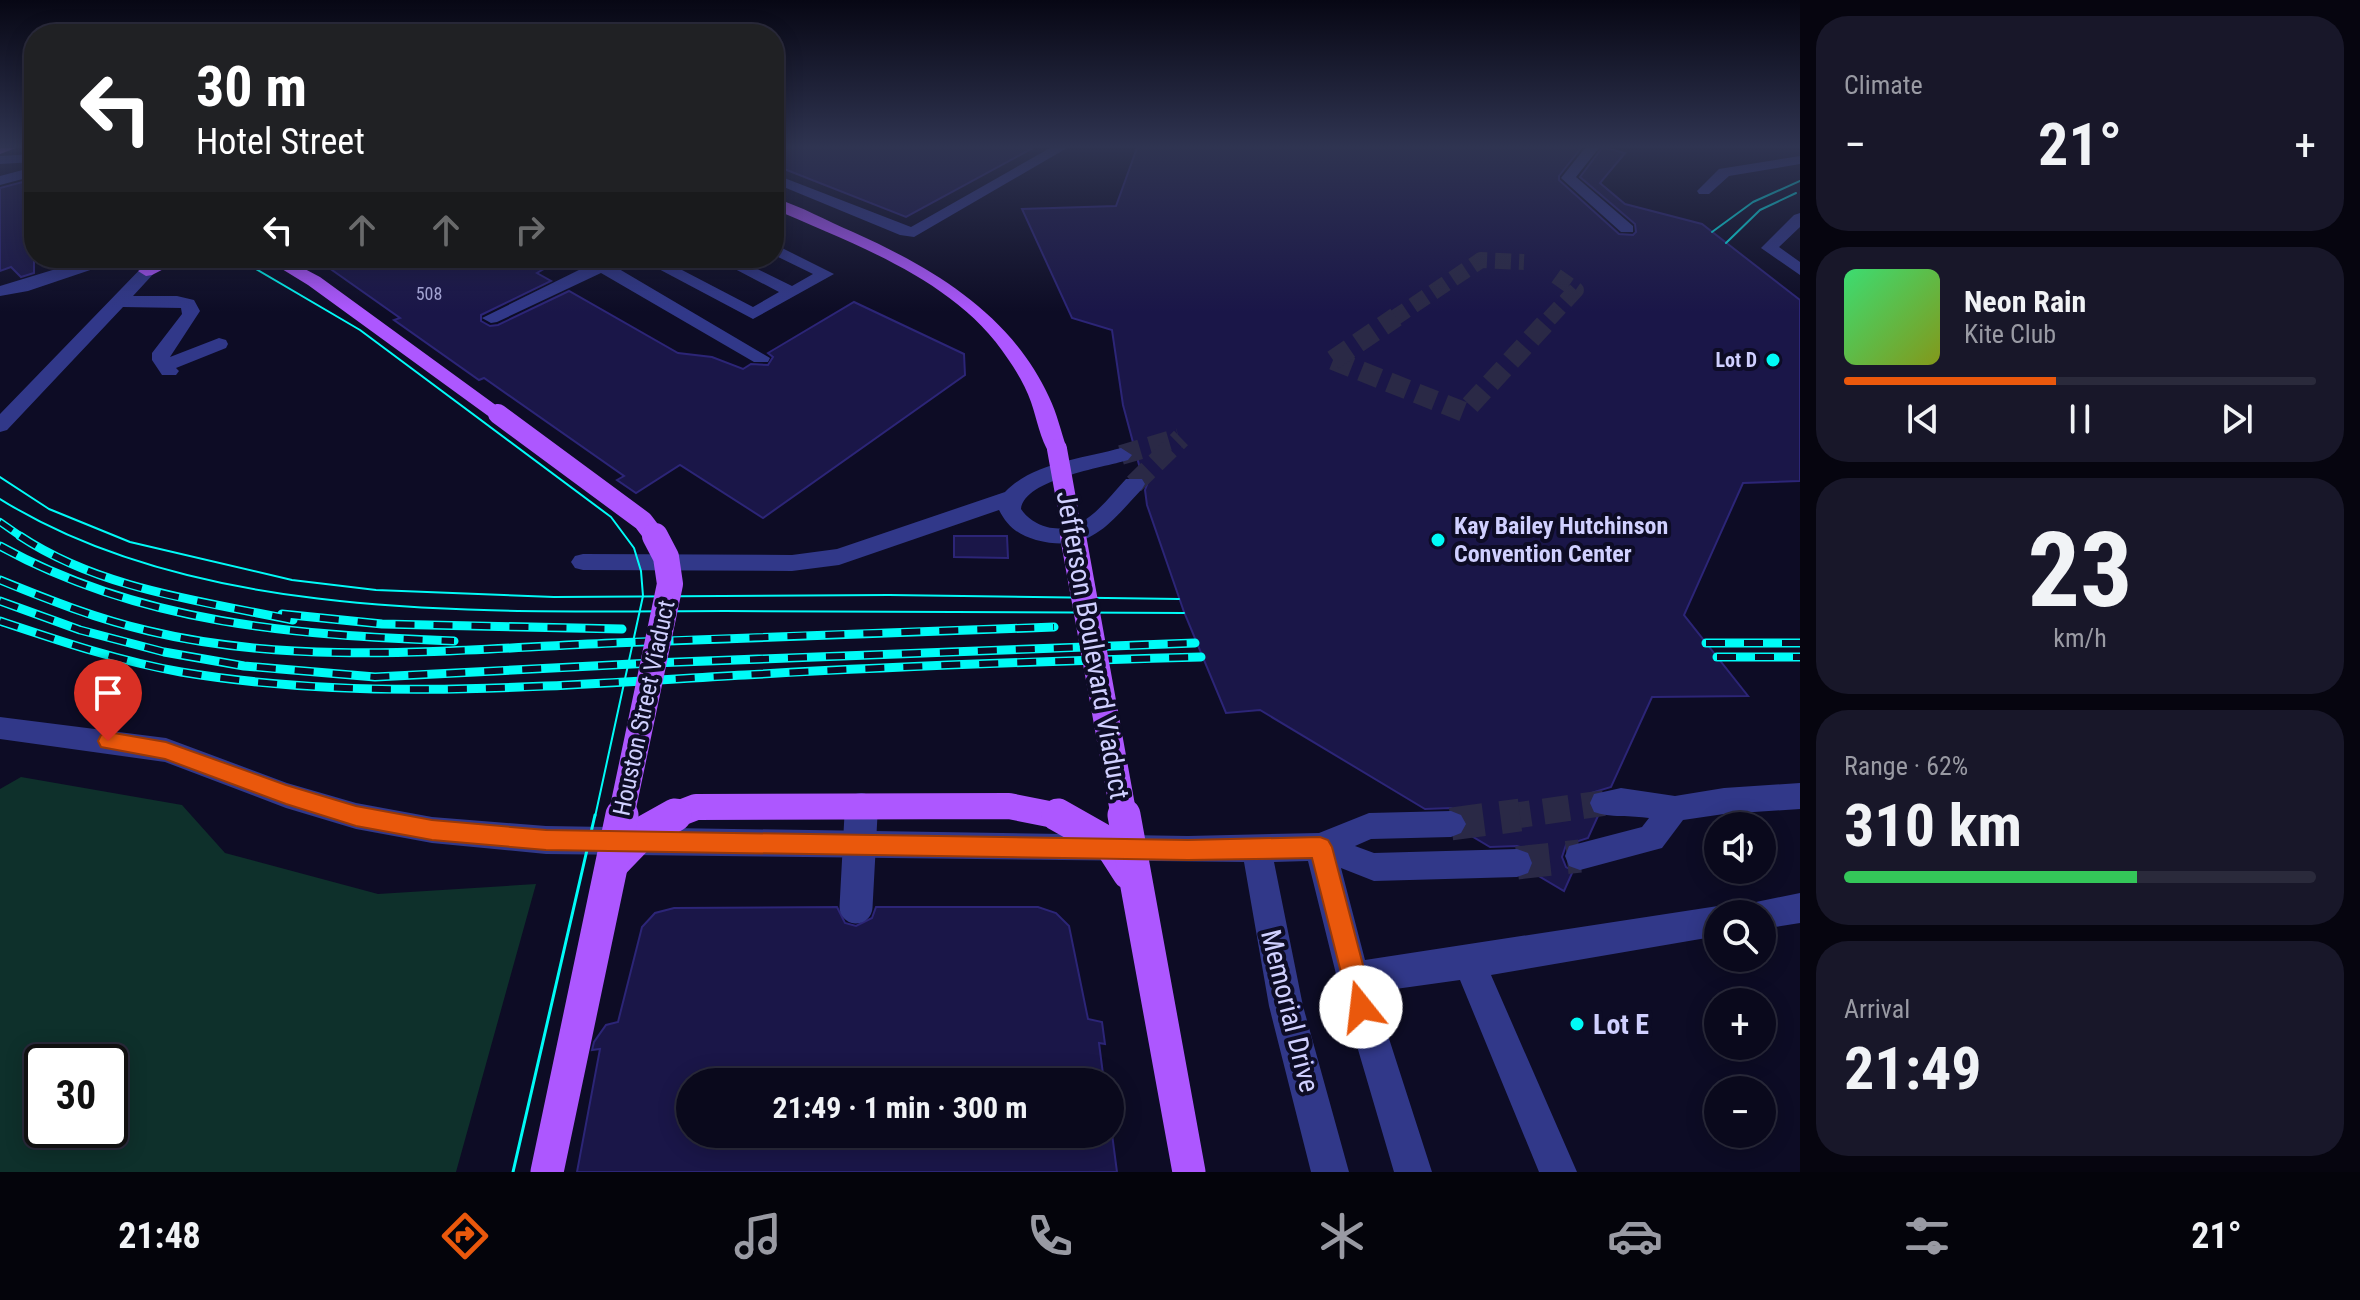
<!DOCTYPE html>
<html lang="en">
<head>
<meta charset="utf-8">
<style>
  :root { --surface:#0a091c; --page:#181729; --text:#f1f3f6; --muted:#999aa3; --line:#2a2a3b; --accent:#ea580c }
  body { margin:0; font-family:"Roboto Condensed",sans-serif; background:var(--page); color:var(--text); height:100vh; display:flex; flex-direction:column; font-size:30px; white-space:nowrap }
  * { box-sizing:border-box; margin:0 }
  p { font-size:26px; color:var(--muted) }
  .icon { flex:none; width:44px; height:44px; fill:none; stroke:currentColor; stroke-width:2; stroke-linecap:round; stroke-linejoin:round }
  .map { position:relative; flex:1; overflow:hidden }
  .side { display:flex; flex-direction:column; gap:16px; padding:16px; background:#06050f; width:560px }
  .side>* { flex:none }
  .guide { position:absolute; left:24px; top:24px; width:760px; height:244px; border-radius:32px; box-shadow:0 4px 20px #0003,0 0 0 2px var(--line); background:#202124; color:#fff; overflow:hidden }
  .controls { position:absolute; left:1704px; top:812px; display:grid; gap:16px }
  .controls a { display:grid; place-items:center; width:72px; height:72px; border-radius:50%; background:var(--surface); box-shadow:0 4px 20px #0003,0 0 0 2px var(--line); font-size:40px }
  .speed { position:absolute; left:24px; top:1044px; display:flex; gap:16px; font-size:40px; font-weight:700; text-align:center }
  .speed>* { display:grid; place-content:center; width:104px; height:104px; border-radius:50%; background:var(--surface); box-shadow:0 4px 20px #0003,0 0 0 2px var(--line); line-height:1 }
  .speed .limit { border:4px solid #111; border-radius:12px; background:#fff; color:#111 }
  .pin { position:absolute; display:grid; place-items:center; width:68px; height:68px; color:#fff; margin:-82px -34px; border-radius:50% 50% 50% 0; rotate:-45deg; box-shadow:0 0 8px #0007 }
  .pin .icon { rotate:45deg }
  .me { position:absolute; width:88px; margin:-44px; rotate:344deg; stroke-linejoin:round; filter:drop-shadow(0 0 6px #0008) }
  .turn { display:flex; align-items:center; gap:28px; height:168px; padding:0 40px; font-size:36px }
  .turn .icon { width:104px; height:104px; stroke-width:2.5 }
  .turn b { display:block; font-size:56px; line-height:68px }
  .lanes { display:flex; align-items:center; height:76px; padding:0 40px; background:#0003; justify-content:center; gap:40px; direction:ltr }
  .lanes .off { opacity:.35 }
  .big { font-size:60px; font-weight:700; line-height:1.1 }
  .side .widget { flex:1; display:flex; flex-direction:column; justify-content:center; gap:12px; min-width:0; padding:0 28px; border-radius:32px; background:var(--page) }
  .side .dial { align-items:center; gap:0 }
  .dial b { font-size:104px; line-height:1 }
  .song { display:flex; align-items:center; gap:24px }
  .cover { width:96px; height:96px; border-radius:12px; background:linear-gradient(135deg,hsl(140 70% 55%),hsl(70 70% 35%)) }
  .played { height:8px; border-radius:4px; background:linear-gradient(90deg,var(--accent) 45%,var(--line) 45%) }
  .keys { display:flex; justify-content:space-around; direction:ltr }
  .heat { display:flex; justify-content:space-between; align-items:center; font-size:44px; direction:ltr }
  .charge { height:12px; border-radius:6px; background:linear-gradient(90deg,#34c759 62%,var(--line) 0) }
  .trip { position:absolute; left:676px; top:1068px; width:448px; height:80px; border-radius:40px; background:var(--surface); box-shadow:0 4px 20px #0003,0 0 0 2px var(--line); font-weight:700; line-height:80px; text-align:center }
  .menu { display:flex; height:128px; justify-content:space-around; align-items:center; background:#04040b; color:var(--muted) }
  .menu .icon { width:56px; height:56px }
  .menu .on { color:var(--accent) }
  .menu b { font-size:36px; color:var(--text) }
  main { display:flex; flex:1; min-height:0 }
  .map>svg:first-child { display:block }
  .green { fill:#0e302b; fill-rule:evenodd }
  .building { fill:#1a1648; stroke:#2c2577; stroke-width:2 }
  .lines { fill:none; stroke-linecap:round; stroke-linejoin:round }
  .minor-tunnel-far3 { stroke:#2a2946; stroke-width:16; stroke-dasharray:16 8; stroke-linecap:butt }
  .minor-tunnel-far2 { stroke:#2a2946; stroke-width:20; stroke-dasharray:20 10; stroke-linecap:butt }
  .minor-tunnel-far1 { stroke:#2a2946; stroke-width:26; stroke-dasharray:26 13; stroke-linecap:butt }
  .minor-tunnel { stroke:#2a2946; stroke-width:33; stroke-dasharray:33 17; stroke-linecap:butt }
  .minor { fill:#313889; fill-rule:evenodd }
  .major { fill:#ad57ff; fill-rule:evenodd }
  .tram-far1 { stroke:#00fbf7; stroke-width:2 }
  .tram { stroke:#00fbf7; stroke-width:3 }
  .rail-far1-casing { stroke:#00fbf7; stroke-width:8 }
  .rail-casing { stroke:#00fbf7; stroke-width:9 }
  .rail-far1 { stroke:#0d0c25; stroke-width:5; stroke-dasharray:15; stroke-linecap:butt }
  .rail { stroke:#0d0c25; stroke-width:6; stroke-dasharray:19; stroke-linecap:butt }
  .minor-bridge-far1 { stroke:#313889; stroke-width:26 }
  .minor-bridge { stroke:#313889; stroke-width:33 }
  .major-bridge-far2 { stroke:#ad57ff; stroke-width:20 }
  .major-bridge-far1 { stroke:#ad57ff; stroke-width:26 }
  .major-bridge { stroke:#ad57ff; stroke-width:33 }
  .route { fill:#ea580c; stroke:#983908; stroke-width:2 }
  .poi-dot { fill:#00fbf7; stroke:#0d0c25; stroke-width:3 }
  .labels { text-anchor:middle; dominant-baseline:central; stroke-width:8; stroke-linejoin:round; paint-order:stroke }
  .far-number-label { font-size:18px; fill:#a2a2d1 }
  .far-poi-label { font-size:20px; font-weight:bold; fill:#d0d0ff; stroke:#0d0c25; text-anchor:end }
  .poi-label { font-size:24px; font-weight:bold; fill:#d0d0ff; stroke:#0d0c25; text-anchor:start }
  .street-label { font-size:24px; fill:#d0d0ff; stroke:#0d0c25 }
  .near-street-label { font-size:28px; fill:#d0d0ff; stroke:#0d0c25 }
  .near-poi-label { font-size:28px; font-weight:bold; fill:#d0d0ff; stroke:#0d0c25; text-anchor:start }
</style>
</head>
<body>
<main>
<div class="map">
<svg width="1800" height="1172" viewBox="0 0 1800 1172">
  <rect width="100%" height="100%" fill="#0d0c25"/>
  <path class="green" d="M 21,777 L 182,805 L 225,853 L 378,894 L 536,884 L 456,1172 L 0,1172 L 0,789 ZM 42,1062 L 110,1062 L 110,1130 L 42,1130 Z"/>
  <g class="building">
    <path d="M 774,148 L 1033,148 L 906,217 L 774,165 Z"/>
    <path d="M 1137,148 L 1581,148 L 1559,176 L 1559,180 L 1619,234 L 1633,235 L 1636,232 L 1635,224 L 1580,177 L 1602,148 L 1606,148 L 1625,153 L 1600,183 L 1625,204 L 1702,224 L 1800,300 L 1800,481 L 1743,483 L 1684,615 L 1748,696 L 1652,697 L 1611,787 L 1591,793 L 1587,804 L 1591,813 L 1598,816 L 1588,838 L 1566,845 L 1562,857 L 1566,867 L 1573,871 L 1564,891 L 1532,872 L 1535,862 L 1529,850 L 1517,846 L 1490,847 L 1465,832 L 1469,823 L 1462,812 L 1451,808 L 1425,809 L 1260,710 L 1226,713 L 1184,612 L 1147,505 L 1145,490 L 1148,482 L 1142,476 L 1123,405 L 1112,330 L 1072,318 L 1022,209 L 1116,206 Z"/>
    <path d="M 34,179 L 34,273 L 21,277 L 11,267 L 0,271 L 0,188 Z"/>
    <path d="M 315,258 L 520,258 L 542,270 L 537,273 L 551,281 L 481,315 L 481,321 L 490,326 L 498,325 L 569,291 L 678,353 L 712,357 L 743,369 L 751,364 L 768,365 L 773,357 L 768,353 L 854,302 L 964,354 L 965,375 L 763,518 L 680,465 L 636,493 L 617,480 L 624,476 L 484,378 L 479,380 L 394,320 L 400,318 Z"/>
    <path d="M 954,536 L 1007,536 L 1008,558 L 954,557 Z"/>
    <path d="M 837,907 L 845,923 L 856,926 L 872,918 L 876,907 L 1038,907 L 1056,913 L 1069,926 L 1088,1019 L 1102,1022 L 1105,1044 L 1099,1043 L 1104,1082 L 690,1082 L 690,1134 L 1112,1134 L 1117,1172 L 577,1172 L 600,1049 L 592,1050 L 594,1042 L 606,1025 L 618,1022 L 642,927 L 655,913 L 674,908 Z"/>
  </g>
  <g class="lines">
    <g class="minor-tunnel-far3">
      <path d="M 1393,319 L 1481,260 L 1524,262"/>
      <path d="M 1549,319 L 1576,290 L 1552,273"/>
    </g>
    <g class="minor-tunnel-far2">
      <path d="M 1333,360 L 1464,412 L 1551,317"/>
      <path d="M 1333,360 L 1396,317"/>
      <path d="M 1121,455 L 1179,438"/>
      <path d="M 1134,484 L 1181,438"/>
    </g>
    <path class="minor-tunnel-far1" d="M 1505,817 L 1604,803"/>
    <g class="minor-tunnel">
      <path d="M 1451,824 L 1520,815"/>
      <path d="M 1517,863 L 1580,856"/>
    </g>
    <g class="minor">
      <path d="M 1050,148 L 1067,148 L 914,237 L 900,235 L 774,183 L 774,174 L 911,227 Z"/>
      <path d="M 1585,148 L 1599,148 L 1576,177 L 1633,226 L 1633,232 L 1621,232 L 1561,178 Z"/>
      <path d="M 34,154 L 34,162 L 0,164 L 0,156 Z"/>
      <path d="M 1800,156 L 1800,164 L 1729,176 L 1709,194 L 1699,194 L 1697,191 L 1719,169 Z"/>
      <path d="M 34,167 L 34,176 L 0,185 L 0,176 Z"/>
      <path d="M 1800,213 L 1800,227 L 1779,247 L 1800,262 L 1800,275 L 1761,248 L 1794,215 Z"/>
      <path d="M 774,244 L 834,274 L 753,319 L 638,258 L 659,258 L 753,307 L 779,292 L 714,258 L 735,258 L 792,286 L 813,274 L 774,255 Z"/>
      <path d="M 92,258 L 116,258 L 114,262 L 28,291 L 0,296 L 0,286 Z"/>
      <path d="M 151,258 L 168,258 L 133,296 L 177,296 L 194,300 L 200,311 L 170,357 L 219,338 L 226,340 L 228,344 L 226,348 L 176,368 L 179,371 L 176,375 L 162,375 L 152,360 L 152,353 L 182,314 L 181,308 L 123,307 L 7,430 L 0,432 L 0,414 Z"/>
      <path d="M 580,258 L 618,258 L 620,261 L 614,266 L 770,358 L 768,362 L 754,362 L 601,273 L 497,322 L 491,323 L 482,318 L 589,265 Z"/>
      <path d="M 1121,448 L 1132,455 L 1128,460 C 1102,468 1025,479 1021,509 C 1027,518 1036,524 1047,527 C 1083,536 1105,501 1126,479 L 1142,479 L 1145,484 L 1142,489 C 1109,524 1090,554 1036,540 C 1018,535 1007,526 999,510 L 839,565 L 792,571 L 583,570 L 575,568 L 571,562 L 575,556 L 583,554 L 792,555 L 837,549 L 1005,492 C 1032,463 1085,458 1121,448 Z"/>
      <path d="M 0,717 L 166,738 L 287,783 L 356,803 L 432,817 L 546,826 L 1188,836 L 1319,833 L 1369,813 L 1451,811 L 1461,815 L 1466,824 L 1461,833 L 1451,837 L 1371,839 L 1355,846 L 1374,853 L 1517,849 L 1528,853 L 1532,863 L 1528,873 L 1517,877 L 1374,881 L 1341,868 L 1365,960 L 1718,906 L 1731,914 L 1718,914 L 1718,936 L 1491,975 L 1577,1172 L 1539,1172 L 1460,980 L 1374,992 L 1432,1172 L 1394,1172 L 1337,978 L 1308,861 L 1274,862 L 1303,1006 L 1349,1172 L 1311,1172 L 1269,1006 L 1244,862 L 546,854 L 432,843 L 356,829 L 286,808 L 165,762 L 0,739 Z"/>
      <path d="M 1800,783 L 1800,809 L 1724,814 L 1683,820 L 1662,848 L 1580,870 L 1569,866 L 1565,856 L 1569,846 L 1642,827 L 1649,818 C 1632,815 1609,818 1594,812 L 1590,803 L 1594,794 L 1621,788 L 1675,796 L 1724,788 Z"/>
      <path d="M 1800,893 L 1800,923 L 1762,929 L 1762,914 L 1746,914 L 1751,903 Z"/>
    </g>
    <g class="major">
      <path d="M 0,148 L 16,148 L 0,154 Z"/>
      <path d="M 774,198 C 801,206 827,221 853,232 C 933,268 1011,314 1049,397 C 1057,413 1061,432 1067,449 L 1064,454 L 1050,454 C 1040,439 1037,419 1031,402 C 1026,387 1017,372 1008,359 C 957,280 855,245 774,209 Z"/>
      <path d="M 163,258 L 185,258 L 152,275 L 146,276 L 138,271 Z"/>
      <path d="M 264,258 L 284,258 L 320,277 L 508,414 L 498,420 L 491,418 L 308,285 Z"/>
    </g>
    <g class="tram-far1">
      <path d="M 1712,232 L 1753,202 L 1800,181"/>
      <path d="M 1726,243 L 1760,210 L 1796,193"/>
      <path d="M 237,258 L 360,330 L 611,517 L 634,548 L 641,571 L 643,596 L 595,817"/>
      <path d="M 0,477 L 49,509 L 130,542 L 292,580 L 376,590 L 554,597 L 889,595 L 1179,599"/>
      <path d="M 0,499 C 202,625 494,611 725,611 C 878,611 1031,611 1184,613"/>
    </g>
    <path class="tram" d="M 513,1172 L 595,815"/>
    <g class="rail-far1-casing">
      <path id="rail-far1" d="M 0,522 L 23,538"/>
    </g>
    <g class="rail-casing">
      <g id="rail">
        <path d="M 20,536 C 100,589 201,601 293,620"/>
        <path d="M 0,546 C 142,624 295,635 454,641"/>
        <path d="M 0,580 C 49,600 97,619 149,631 C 300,667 459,649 613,643 C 760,637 907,632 1054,627"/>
        <path d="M 0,601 L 80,630 L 164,652 L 244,666 L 375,677 L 652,663 L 1195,643"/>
        <path d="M 282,614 L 382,624 L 622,629"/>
        <path d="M 0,621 C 60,641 119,661 181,672 C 368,703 558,685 745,675 C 897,666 1049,661 1201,657"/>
        <path d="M 1706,643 L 1800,643"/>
        <path d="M 1717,657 L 1800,657"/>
      </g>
    </g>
    <use href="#rail-far1" class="rail-far1"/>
    <use href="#rail" class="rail"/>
    <path class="minor-bridge-far1" d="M 860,817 L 861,806"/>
    <path class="minor-bridge" d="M 856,907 L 861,815"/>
    <g class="major-bridge-far2">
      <path d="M 498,414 L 643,521 L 656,538"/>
      <path d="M 1057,449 L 1073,538"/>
    </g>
    <g class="major-bridge-far1">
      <path d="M 1073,536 L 1124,817"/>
      <path d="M 621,817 L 670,584 L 666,557 L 655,536"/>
      <path d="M 670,817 L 696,807 L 1009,806 L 1064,817"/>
    </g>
    <g class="major-bridge">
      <path d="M 1058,815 L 1111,845 L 1129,873"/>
      <path d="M 1124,815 L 1189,1172"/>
      <path d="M 614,862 L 641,834 L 675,815"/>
      <path d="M 547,1172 L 622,815"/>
    </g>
  </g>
  <linearGradient id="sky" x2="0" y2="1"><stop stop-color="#070714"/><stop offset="0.47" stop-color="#2f3451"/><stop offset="1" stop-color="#2f3451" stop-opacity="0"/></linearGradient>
  <rect width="1800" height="312" fill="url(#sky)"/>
  <path class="route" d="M 108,732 L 166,742 L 286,785 L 356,806 L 432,820 L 546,830 L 1188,840 L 1320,837 L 1328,840 L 1332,847 L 1374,1007 L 1370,1016 L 1361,1019 L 1352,1016 L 1312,858 L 1188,860 L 546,850 L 432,840 L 356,826 L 286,804 L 165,759 L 101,747 L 98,741 L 101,735 Z"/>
  <g class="poi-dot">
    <circle cx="1773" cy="360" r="8"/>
    <circle cx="1438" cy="540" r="8"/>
    <circle cx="1577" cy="1024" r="8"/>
  </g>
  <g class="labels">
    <g class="far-number-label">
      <text x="429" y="293">508</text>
    </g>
    <g class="far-poi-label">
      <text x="1757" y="360">Lot D</text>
    </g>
    <g class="poi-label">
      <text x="1454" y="526">Kay Bailey Hutchinson<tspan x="1454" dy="28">Convention Center</tspan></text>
    </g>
    <g class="street-label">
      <text transform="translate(644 708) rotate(-78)">Houston Street Viaduct</text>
    </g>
    <g class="near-street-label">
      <text transform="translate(1093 645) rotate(80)">Jefferson Boulevard Viaduct</text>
      <text transform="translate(1290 1011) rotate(76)">Memorial Drive</text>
    </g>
    <g class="near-poi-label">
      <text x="1593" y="1024">Lot E</text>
    </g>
  </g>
</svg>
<div class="controls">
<a><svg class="icon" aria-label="sound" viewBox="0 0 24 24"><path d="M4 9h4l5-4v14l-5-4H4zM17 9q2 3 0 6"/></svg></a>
<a><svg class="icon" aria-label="search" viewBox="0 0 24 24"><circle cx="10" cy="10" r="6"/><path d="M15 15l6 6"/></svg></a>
<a>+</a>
<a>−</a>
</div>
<div class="speed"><div class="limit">30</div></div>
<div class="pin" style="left:108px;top:741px;background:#d93025"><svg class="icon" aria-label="arrive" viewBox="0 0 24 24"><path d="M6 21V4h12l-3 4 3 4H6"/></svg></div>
<svg class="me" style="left:1361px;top:1007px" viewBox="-20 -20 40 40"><circle r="19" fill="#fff"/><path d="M0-13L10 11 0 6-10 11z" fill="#ea580c"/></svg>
<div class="trip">21:49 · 1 min · 300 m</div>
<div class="guide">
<div class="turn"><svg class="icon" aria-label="left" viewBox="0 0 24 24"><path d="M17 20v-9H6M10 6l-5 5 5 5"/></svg><div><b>30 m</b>Hotel Street</div></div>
<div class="lanes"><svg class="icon" aria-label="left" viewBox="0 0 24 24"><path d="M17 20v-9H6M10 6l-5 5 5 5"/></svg><svg class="icon off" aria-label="ahead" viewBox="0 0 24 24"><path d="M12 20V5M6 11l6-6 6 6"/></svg><svg class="icon off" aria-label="ahead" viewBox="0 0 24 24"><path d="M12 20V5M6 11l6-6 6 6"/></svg><svg class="icon off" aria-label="right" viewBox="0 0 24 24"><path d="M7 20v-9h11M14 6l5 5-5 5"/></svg></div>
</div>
</div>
<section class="side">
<div class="widget"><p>Climate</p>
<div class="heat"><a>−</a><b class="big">21°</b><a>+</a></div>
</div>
<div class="widget">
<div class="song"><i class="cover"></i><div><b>Neon Rain</b><p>Kite Club</p></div></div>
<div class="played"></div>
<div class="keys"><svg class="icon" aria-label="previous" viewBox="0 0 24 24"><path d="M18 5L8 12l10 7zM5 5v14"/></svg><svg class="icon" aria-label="pause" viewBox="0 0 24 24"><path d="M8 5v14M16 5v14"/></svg><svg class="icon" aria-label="next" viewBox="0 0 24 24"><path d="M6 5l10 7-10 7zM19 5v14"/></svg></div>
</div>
<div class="widget dial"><b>23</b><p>km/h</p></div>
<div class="widget"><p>Range · 62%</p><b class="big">310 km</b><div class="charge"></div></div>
<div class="widget"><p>Arrival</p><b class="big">21:49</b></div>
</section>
</main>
<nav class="menu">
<b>21:48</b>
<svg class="icon on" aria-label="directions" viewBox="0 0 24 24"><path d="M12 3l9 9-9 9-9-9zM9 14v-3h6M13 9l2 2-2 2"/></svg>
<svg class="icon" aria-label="music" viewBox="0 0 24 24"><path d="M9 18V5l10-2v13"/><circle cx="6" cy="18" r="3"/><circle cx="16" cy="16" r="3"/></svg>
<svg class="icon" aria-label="phone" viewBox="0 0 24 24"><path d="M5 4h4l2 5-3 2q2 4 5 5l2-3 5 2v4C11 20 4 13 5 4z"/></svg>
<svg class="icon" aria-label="climate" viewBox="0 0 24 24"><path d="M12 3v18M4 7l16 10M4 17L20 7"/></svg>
<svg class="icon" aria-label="car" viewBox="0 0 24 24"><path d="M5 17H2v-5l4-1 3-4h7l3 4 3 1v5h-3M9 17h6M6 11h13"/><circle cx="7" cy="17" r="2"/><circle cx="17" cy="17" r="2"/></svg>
<svg class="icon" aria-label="filters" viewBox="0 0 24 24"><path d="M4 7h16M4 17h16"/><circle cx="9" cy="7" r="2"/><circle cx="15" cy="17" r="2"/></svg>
<b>21°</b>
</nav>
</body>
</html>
